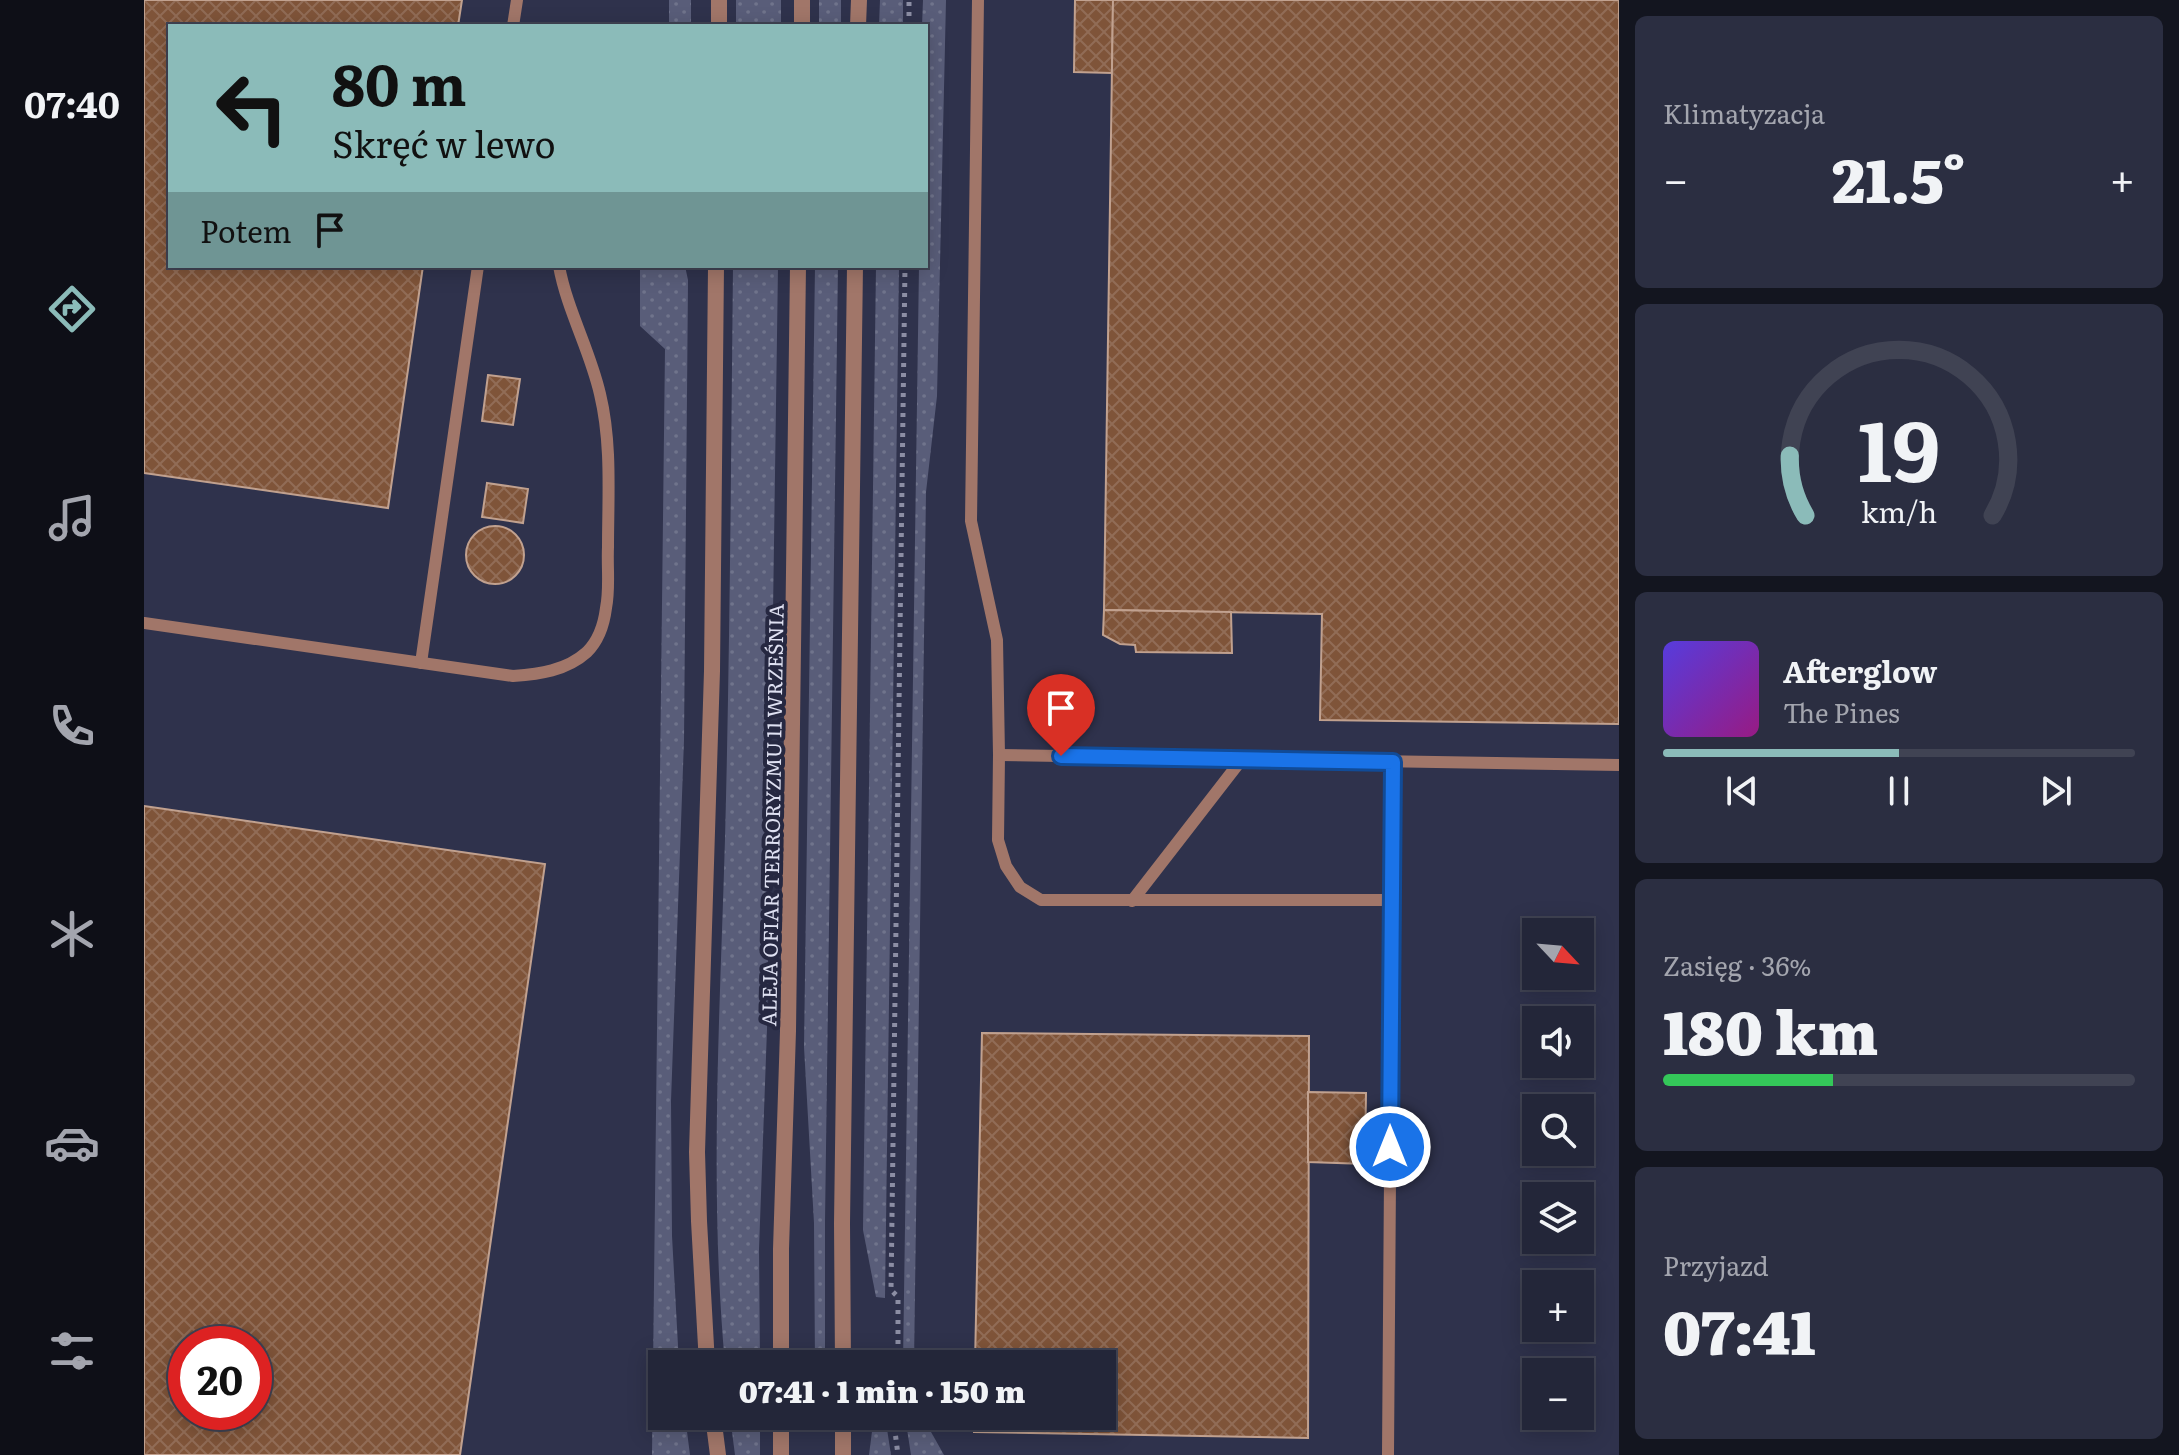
<!DOCTYPE html>
<html lang="pl">
<head>
<meta charset="utf-8">
<style>
  :root { --surface:#232639; --page:#2b2e41; --text:#f1f3f6; --muted:#a3a5ae; --line:#404353; --accent:#8bbbb9 }
  body { margin:0; font-family:Literata,serif; background:var(--page); color:var(--text); height:100vh; display:flex; flex-direction:column; font-size:30px; white-space:nowrap }
  * { box-sizing:border-box; margin:0 }
  p { font-size:26px; color:var(--muted) }
  .icon { flex:none; width:44px; height:44px; fill:none; stroke:currentColor; stroke-width:2; stroke-linecap:round; stroke-linejoin:round }
  .map { position:relative; flex:1; overflow:hidden }
  .side { display:flex; flex-direction:column; gap:16px; padding:16px; background:#13151f; width:560px }
  .side>* { flex:none }
  .guide { position:absolute; left:24px; top:24px; width:760px; height:244px; border-radius:0px; box-shadow:0 4px 20px #0003,0 0 0 2px var(--line); background:#8bbbb9; color:#111; overflow:hidden }
  .needle { width:52px; rotate:116deg }
  .controls { position:absolute; left:1378px; top:918px; display:grid; gap:16px }
  .controls a { display:grid; place-items:center; width:72px; height:72px; border-radius:0px; background:var(--surface); box-shadow:0 4px 20px #0003,0 0 0 2px var(--line); font-size:40px }
  .speed { position:absolute; left:24px; top:1326px; display:flex; gap:16px; font-size:40px; font-weight:700; text-align:center }
  .speed>* { display:grid; place-content:center; width:104px; height:104px; border-radius:50%; background:var(--surface); box-shadow:0 4px 20px #0003,0 0 0 2px var(--line); line-height:1 }
  .speed .limit { border:12px solid #d22; background:#fff; color:#111 }
  .pin { position:absolute; display:grid; place-items:center; width:68px; height:68px; color:#fff; margin:-82px -34px; border-radius:50% 50% 50% 0; rotate:-45deg; box-shadow:0 0 8px #0007 }
  .pin .icon { rotate:45deg }
  .me { position:absolute; width:88px; margin:-44px; rotate:0deg; stroke-linejoin:round; filter:drop-shadow(0 0 6px #0008) }
  .turn { display:flex; align-items:center; gap:28px; height:168px; padding:0 32px; font-size:36px }
  .turn .icon { width:104px; height:104px; stroke-width:2.5 }
  .turn b { display:block; font-size:56px; line-height:68px }
  .then { display:flex; align-items:center; height:76px; padding:0 32px; background:#0003; gap:16px; font-size:30px }
  .big { font-size:60px; font-weight:800; line-height:1.1 }
  .side .tile { flex:1; display:flex; flex-direction:column; justify-content:center; gap:12px; min-width:0; padding:0 28px; border-radius:12px; background:var(--page) }
  .side .dial { align-items:center; gap:0 }
  .dial svg { height:208px; overflow:visible; fill:none; stroke:var(--line); stroke-width:7; stroke-linecap:round; text-anchor:middle }
  .dial text { fill:var(--text); stroke:none }
  .song { display:flex; align-items:center; gap:24px }
  .cover { width:96px; height:96px; border-radius:12px; background:linear-gradient(135deg,hsl(250 70% 55%),hsl(310 70% 35%)) }
  .played { height:8px; border-radius:4px; background:linear-gradient(90deg,var(--accent) 50%,var(--line) 50%) }
  .keys { display:flex; justify-content:space-around; direction:ltr }
  .heat { display:flex; justify-content:space-between; align-items:center; font-size:44px; direction:ltr }
  .charge { height:12px; border-radius:6px; background:linear-gradient(90deg,#34c759 36%,var(--line) 0) }
  .trip { position:absolute; left:504px; top:1350px; width:468px; height:80px; border-radius:0px; background:var(--surface); box-shadow:0 4px 20px #0003,0 0 0 2px var(--line); font-weight:800; line-height:80px; text-align:center }
  main { display:flex; flex:1; min-height:0 }
  .tab-bar { display:flex; flex-direction:column; width:144px; justify-content:space-around; align-items:center; background:#0e0f17; color:var(--muted) }
  .tab-bar .icon { width:56px; height:56px }
  .tab-bar .current { color:var(--accent) }
  .tab-bar b { font-size:36px; color:var(--text) }
  .map>svg:first-child { display:block }
  .green { fill:url(#green-dots) }
  .building { fill:url(#building-cross-hatch); stroke:#c1a18f; stroke-width:2; fill-rule:evenodd }
  .lines { fill:none; stroke-linecap:round; stroke-linejoin:round }
  .path { stroke:#8c8ea4; stroke-width:5; stroke-dasharray:4 6; stroke-linecap:butt }
  .service { stroke:#a17669; stroke-width:12 }
  .minor { stroke:#a17669; stroke-width:16 }
  .tertiary { stroke:#a17669; stroke-width:16 }
  .route-casing { stroke:#114b97; stroke-width:20 }
  .route { stroke:#1a73e8; stroke-width:14 }
  .labels { text-anchor:middle; dominant-baseline:central; stroke-width:8; stroke-linejoin:round; paint-order:stroke }
  .street-label { font-size:20px; fill:#dfe1f2; stroke:#262841 }
</style>
</head>
<body>
<main>
<nav class="tab-bar">
<b>07:40</b>
<svg class="icon current" aria-label="directions" viewBox="0 0 24 24"><path d="M12 3l9 9-9 9-9-9zM9 14v-3h6M13 9l2 2-2 2"/></svg>
<svg class="icon" aria-label="music" viewBox="0 0 24 24"><path d="M9 18V5l10-2v13"/><circle cx="6" cy="18" r="3"/><circle cx="16" cy="16" r="3"/></svg>
<svg class="icon" aria-label="phone" viewBox="0 0 24 24"><path d="M5 4h4l2 5-3 2q2 4 5 5l2-3 5 2v4C11 20 4 13 5 4z"/></svg>
<svg class="icon" aria-label="climate" viewBox="0 0 24 24"><path d="M12 3v18M4 7l16 10M4 17L20 7"/></svg>
<svg class="icon" aria-label="car" viewBox="0 0 24 24"><path d="M5 17H2v-5l4-1 3-4h7l3 4 3 1v5h-3M9 17h6M6 11h13"/><circle cx="7" cy="17" r="2"/><circle cx="17" cy="17" r="2"/></svg>
<svg class="icon" aria-label="filters" viewBox="0 0 24 24"><path d="M4 7h16M4 17h16"/><circle cx="9" cy="7" r="2"/><circle cx="15" cy="17" r="2"/></svg>
</nav>
<div class="map">
<svg width="1475" height="1455" viewBox="0 0 1475 1455">
  <defs>
    <pattern id="green-dots" width="8" height="8" patternUnits="userSpaceOnUse" patternTransform="scale(2)"><rect width="8" height="8" fill="#595d79"/><path d="M2 2h.1M6 6h.1" fill="none" stroke="#70748c" stroke-width="1.8" stroke-linecap="round"/></pattern>
    <pattern id="building-cross-hatch" width="8" height="8" patternUnits="userSpaceOnUse" patternTransform="scale(2)"><rect width="8" height="8" fill="#7f5439"/><path d="M0 0l8 8M0 8l8-8" fill="none" stroke="#916c56"/></pattern>
  </defs>
  <rect width="100%" height="100%" fill="#2f324c"/>
  <g class="green">
    <rect x="525" y="0" width="22" height="26"/>
    <rect x="592" y="0" width="45" height="26"/>
    <rect x="675" y="0" width="22" height="26"/>
    <path d="M 736,0 L 759,0 L 759,26 L 735,26 Z"/>
    <path d="M 779,0 L 802,0 L 793,396 L 782,492 L 770,1364 L 759,1364 L 775,266 L 782,266 L 782,26 L 778,26 Z"/>
    <path d="M 496,266 L 541,266 L 544,280 L 540,740 L 527,1101 L 528,1236 L 535,1364 L 518,1364 L 518,1416 L 541,1416 L 546,1455 L 508,1455 L 521,349 L 496,326 Z"/>
    <path d="M 589,266 L 634,266 L 623,1029 L 615,1249 L 616,1364 L 581,1364 C 565,1189 576,1014 581,839 C 586,648 587,457 589,266 Z"/>
    <path d="M 671,266 L 694,266 L 681,1222 L 681,1364 L 671,1364 L 670,1223 L 660,1047 Z"/>
    <path d="M 732,266 L 755,266 L 741,1298 L 732,1297 L 719,1230 Z"/>
    <path d="M 586,1416 L 616,1416 L 616,1455 L 591,1455 Z"/>
    <path d="M 730,1416 L 741,1416 L 747,1455 L 725,1455 Z"/>
    <path d="M 761,1416 L 778,1416 L 800,1455 L 767,1455 Z"/>
  </g>
  <g class="building">
    <path d="M 0,0 L 318,0 L 314,26 L 26,26 L 26,266 L 279,266 L 244,508 L 0,473 Z"/>
    <path d="M 931,0 L 969,0 L 968,73 L 930,72 Z"/>
    <path d="M 969,0 L 1475,0 L 1475,724 L 1176,720 L 1178,614 L 960,610 Z"/>
    <path d="M 344,375 L 376,379 L 369,425 L 338,421 Z"/>
    <path d="M 343,483 L 384,489 L 379,523 L 338,517 Z"/>
    <circle cx="351" cy="555" r="29"/>
    <path d="M 960,610 L 1087,612 L 1088,653 L 992,652 L 991,645 L 976,644 L 959,635 Z"/>
    <path d="M 0,806 L 401,864 L 316,1455 L 0,1455 ZM 42,1344 L 110,1344 L 110,1412 L 42,1412 Z"/>
    <path d="M 838,1033 L 1165,1036 L 1164,1438 L 830,1432 L 830,1416 L 958,1416 L 958,1364 L 831,1364 Z"/>
    <path d="M 1164,1092 L 1222,1093 L 1221,1164 L 1164,1162 Z"/>
  </g>
  <g class="lines">
    <g class="path">
      <path d="M 765,26 L 765,0"/>
      <path d="M 754,1364 L 754,1297 L 747,1290 L 761,266"/>
      <path d="M 749,1416 L 754,1455"/>
    </g>
    <g class="service">
      <path d="M 834,0 L 827,521 L 853,640 L 855,755 L 854,840 L 862,866 L 876,887 L 897,900 L 1248,900"/>
      <path d="M 369,26 L 373,0"/>
      <path d="M 0,623 L 369,676 C 395,674 422,671 443,652 C 454,641 460,624 462,608 C 466,589 463,567 464,547 C 464,496 468,444 456,394 C 446,350 423,310 415,266"/>
      <path d="M 277,663 L 334,266"/>
      <path d="M 855,755 L 1475,765"/>
      <path d="M 988,901 L 1098,759"/>
      <path d="M 1244,1455 L 1249,762"/>
    </g>
    <g class="minor">
      <path d="M 575,26 L 575,0"/>
      <path d="M 563,1364 L 555,1221 L 553,1152 L 568,671 L 572,266"/>
      <path d="M 569,1416 L 574,1455"/>
    </g>
    <g class="tertiary">
      <path d="M 658,26 L 658,0"/>
      <path d="M 714,26 L 715,0"/>
      <path d="M 637,1364 L 637,1249 L 644,1031 L 654,266"/>
      <path d="M 699,1364 L 698,1223 L 711,266"/>
      <path d="M 699,1416 L 699,1455"/>
      <path d="M 637,1455 L 637,1416"/>
    </g>
  </g>
  <g class="lines">
    <g class="route-casing">
      <path id="route" d="M 917,756 L 1249,762 L 1246,1147"/>
    </g>
    <use href="#route" class="route"/>
  </g>
  <g class="labels">
    <g class="street-label">
      <text transform="translate(627 815) rotate(-89)">ALEJA OFIAR TERRORYZMU 11 WRZEŚNIA</text>
    </g>
  </g>
</svg>
<div class="controls">
<a><svg class="needle" viewBox="-14 -14 28 28"><path d="M0-13l5 13h-10z" fill="#e53935"/><path d="M0 13l5-13h-10z" fill="#a3a5ae"/></svg></a>
<a><svg class="icon" aria-label="sound" viewBox="0 0 24 24"><path d="M4 9h4l5-4v14l-5-4H4zM17 9q2 3 0 6"/></svg></a>
<a><svg class="icon" aria-label="search" viewBox="0 0 24 24"><circle cx="10" cy="10" r="6"/><path d="M15 15l6 6"/></svg></a>
<a><svg class="icon" aria-label="layers" viewBox="0 0 24 24"><path d="M12 4l9 5-9 5-9-5zM3 14l9 5 9-5"/></svg></a>
<a>+</a>
<a>−</a>
</div>
<div class="speed"><div class="limit">20</div></div>
<div class="pin" style="left:917px;top:756px;background:#d93025"><svg class="icon" aria-label="arrive" viewBox="0 0 24 24"><path d="M6 21V4h12l-3 4 3 4H6"/></svg></div>
<svg class="me" style="left:1246px;top:1147px" viewBox="-20 -20 40 40"><circle r="17" fill="#1a73e8" stroke="#fff" stroke-width="3"/><path d="M0-11L8 9 0 5-8 9z" fill="#fff"/></svg>
<div class="trip">07:41 · 1 min · 150 m</div>
<div class="guide">
<div class="turn"><svg class="icon" aria-label="left" viewBox="0 0 24 24"><path d="M17 20v-9H6M10 6l-5 5 5 5"/></svg><div><b>80 m</b>Skręć w lewo</div></div>
<div class="then">Potem<svg class="icon" aria-label="arrive" viewBox="0 0 24 24"><path d="M6 21V4h12l-3 4 3 4H6"/></svg></div>
</div>
</div>
<section class="side">
<div class="tile"><p>Klimatyzacja</p>
<div class="heat"><a>−</a><b class="big">21.5°</b><a>+</a></div>
</div>
<div class="tile dial"><svg viewBox="0 0 100 80">
<path d="M14 69A42 42 0 1 1 86 69"/>
<path d="M14 69A42 42 0 0 1 8 46" stroke="#8bbbb9"/>
<text x="50" y="56" font-size="32" font-weight="700">19</text>
<text x="50" y="72" font-size="11">km/h</text>
</svg></div>
<div class="tile">
<div class="song"><i class="cover"></i><div><b>Afterglow</b><p>The Pines</p></div></div>
<div class="played"></div>
<div class="keys"><svg class="icon" aria-label="previous" viewBox="0 0 24 24"><path d="M18 5L8 12l10 7zM5 5v14"/></svg><svg class="icon" aria-label="pause" viewBox="0 0 24 24"><path d="M8 5v14M16 5v14"/></svg><svg class="icon" aria-label="next" viewBox="0 0 24 24"><path d="M6 5l10 7-10 7zM19 5v14"/></svg></div>
</div>
<div class="tile"><p>Zasięg · 36%</p><b class="big">180 km</b><div class="charge"></div></div>
<div class="tile"><p>Przyjazd</p><b class="big">07:41</b></div>
</section>
</main>
</body>
</html>
